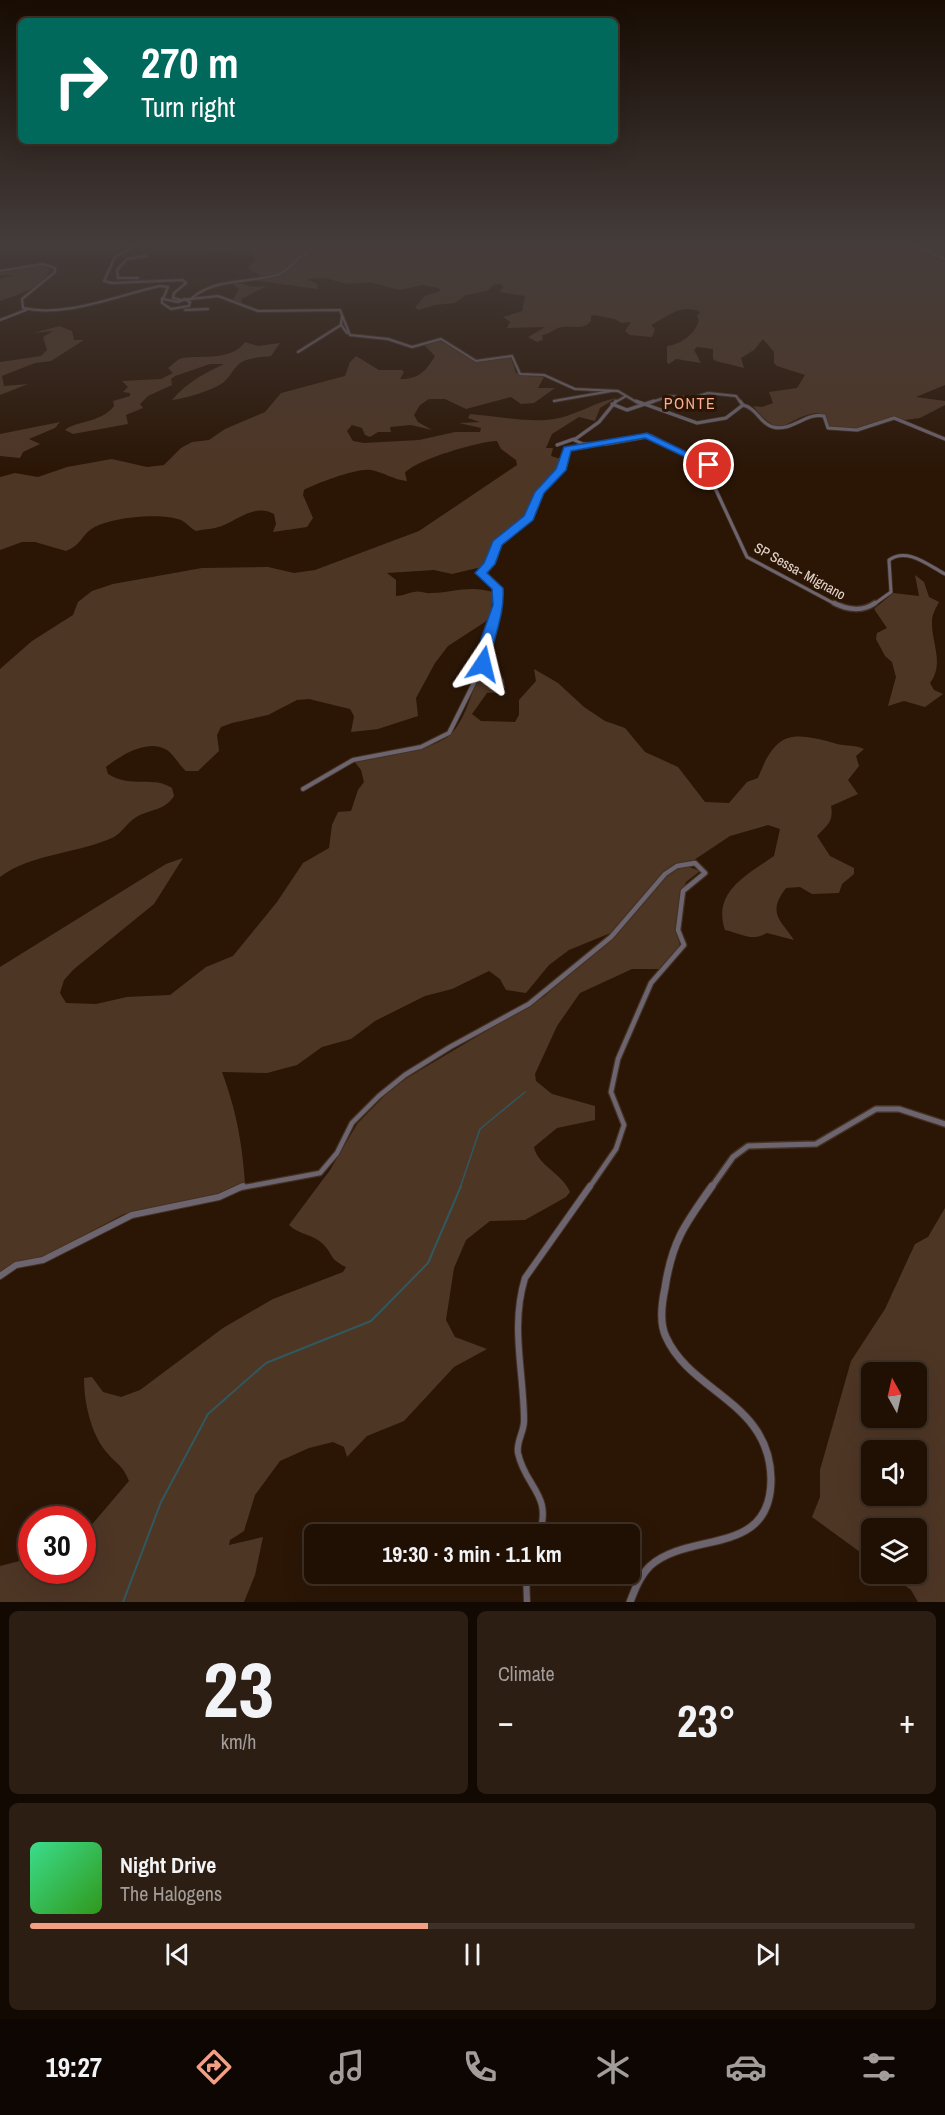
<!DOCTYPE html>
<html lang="en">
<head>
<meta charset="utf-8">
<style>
  :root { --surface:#201004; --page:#2d1e13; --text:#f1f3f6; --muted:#a29d9a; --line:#3d3026; --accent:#f39f83 }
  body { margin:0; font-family:"Archivo Narrow",sans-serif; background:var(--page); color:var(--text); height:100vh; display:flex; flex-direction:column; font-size:22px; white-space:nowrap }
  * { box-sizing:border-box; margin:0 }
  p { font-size:20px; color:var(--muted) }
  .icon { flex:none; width:33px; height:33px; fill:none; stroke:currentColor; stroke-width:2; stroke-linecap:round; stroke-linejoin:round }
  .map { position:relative; height:1602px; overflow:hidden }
  .drawer { display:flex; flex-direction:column; gap:9px; padding:9px; background:#120902; flex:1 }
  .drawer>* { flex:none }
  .hud { position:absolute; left:18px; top:18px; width:600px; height:126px; border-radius:9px; box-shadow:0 6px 24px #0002,0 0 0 2px var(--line); background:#00695c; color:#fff; overflow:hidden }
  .needle { width:39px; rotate:352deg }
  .controls { position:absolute; left:861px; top:1362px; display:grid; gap:12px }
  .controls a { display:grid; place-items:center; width:66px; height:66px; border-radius:9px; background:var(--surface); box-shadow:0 6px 24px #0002,0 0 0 2px var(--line); font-size:30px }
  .speed { position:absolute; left:18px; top:1506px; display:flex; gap:12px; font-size:30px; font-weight:700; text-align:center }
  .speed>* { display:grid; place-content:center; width:78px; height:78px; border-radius:50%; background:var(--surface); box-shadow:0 6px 24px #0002,0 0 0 2px var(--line); line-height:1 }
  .speed .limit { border:9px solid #d22; background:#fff; color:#111 }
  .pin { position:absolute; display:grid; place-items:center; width:51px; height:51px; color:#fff; margin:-26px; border:3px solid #fff; border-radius:50%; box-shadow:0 2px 6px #0007 }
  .me { position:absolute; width:66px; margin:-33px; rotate:10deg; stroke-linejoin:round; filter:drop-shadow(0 0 4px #0008) }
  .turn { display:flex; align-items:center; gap:21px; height:126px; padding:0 24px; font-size:27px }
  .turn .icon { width:78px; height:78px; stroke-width:2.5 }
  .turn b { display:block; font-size:42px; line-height:51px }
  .big { font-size:45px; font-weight:700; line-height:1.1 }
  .drawer .tile { flex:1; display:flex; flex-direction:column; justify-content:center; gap:9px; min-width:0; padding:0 21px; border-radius:9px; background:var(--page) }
  .drawer .dial { align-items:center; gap:0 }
  .dial b { font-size:78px; line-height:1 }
  .song { display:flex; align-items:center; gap:18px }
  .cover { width:72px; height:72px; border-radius:9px; background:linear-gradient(135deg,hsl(150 70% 55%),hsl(110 70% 35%)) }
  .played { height:6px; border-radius:3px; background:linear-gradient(90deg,var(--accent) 45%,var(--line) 45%) }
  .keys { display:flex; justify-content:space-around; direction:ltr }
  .heat { display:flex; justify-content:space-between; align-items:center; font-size:33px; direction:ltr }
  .drawer .tiles { flex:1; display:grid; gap:9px; grid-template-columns:1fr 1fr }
  .tile:last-child { grid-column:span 2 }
  .trip { position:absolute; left:304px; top:1524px; width:336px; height:60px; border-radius:9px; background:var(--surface); box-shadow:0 6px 24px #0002,0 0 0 2px var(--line); font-weight:700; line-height:60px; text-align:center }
  .menu { display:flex; height:96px; justify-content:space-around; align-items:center; background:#0d0602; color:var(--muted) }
  .menu .icon { width:42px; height:42px }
  .menu .active { color:var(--accent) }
  .menu b { font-size:27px; color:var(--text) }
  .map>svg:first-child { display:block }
  .green { fill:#4e3625; fill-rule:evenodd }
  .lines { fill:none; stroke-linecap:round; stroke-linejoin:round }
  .stream-far1 { stroke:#30585e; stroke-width:1.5 }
  .stream { stroke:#30585e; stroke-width:2 }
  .minor-far4-casing { stroke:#453122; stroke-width:4 }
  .minor-far3-casing { stroke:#453122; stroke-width:4.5 }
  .minor-far2-casing { stroke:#453122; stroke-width:6 }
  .minor-far1-casing { stroke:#453122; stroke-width:7 }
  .minor-casing { stroke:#453122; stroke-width:8 }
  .tertiary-far4-casing { stroke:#453122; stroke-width:4 }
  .tertiary-far3-casing { stroke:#453122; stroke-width:4.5 }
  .tertiary-far2-casing { stroke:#453122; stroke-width:7 }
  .tertiary-far1-casing { stroke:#453122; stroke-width:8 }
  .tertiary-casing { stroke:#453122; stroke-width:9 }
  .minor-far4 { stroke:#6c646f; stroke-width:2 }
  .minor-far3 { stroke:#6c646f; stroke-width:3 }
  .minor-far2 { stroke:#6c646f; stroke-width:4 }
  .minor-far1 { stroke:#6c646f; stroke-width:4.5 }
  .minor { stroke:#6c646f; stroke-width:6 }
  .tertiary-far4 { stroke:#6c646f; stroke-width:2 }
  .tertiary-far3 { stroke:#6c646f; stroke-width:3 }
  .tertiary-far2 { stroke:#6c646f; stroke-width:4.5 }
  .tertiary-far1 { stroke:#6c646f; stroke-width:5 }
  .tertiary { stroke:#6c646f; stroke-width:7 }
  .route { fill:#1a73e8; stroke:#114b97; stroke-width:1.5 }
  .labels { text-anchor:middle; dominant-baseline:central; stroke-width:6; stroke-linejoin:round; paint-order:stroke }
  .far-street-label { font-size:14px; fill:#e5d6cc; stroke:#2b1606 }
  .far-quarter-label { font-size:16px; letter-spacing:1.5px; fill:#fdae94; stroke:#2b1606 }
</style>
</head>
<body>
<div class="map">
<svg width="945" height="1602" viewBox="0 0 945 1602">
  <rect width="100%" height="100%" fill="#2b1606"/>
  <g class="green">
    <path d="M 178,244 L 945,244 L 945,385 L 916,397 L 945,401 L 945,405 L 920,418 L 905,420 L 890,417 L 861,429 L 828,427 L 823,415 L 817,413 C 783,417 784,445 753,406 L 762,407 L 773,403 L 769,392 L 797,388 L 805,375 L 777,366 L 774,363 L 774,352 L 763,339 L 754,350 L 741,358 L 744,368 L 716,361 L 713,359 L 713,349 L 697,347 L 694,350 L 701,363 L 676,359 L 669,364 L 667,363 L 667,346 C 682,344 695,334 699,320 L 697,316 L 700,312 C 681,303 667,317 651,325 L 655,329 L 652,337 L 630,335 L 625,331 L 631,322 L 621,323 L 615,319 L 594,315 L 591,316 L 591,321 C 583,330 574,326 563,327 C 554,328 551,334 542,335 L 543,340 L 537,342 L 528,337 L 545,327 L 507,328 L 510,322 L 503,317 L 522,311 L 525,296 L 499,292 L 503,287 L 501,284 L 495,284 L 487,291 L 466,295 L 455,303 L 435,305 L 418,310 L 415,307 L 425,296 L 440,291 L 439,288 L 423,285 L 399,290 L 370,282 L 347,284 L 325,278 L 306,279 L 318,284 L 317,289 L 252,280 L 236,282 L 254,287 L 267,286 L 241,299 L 243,305 L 232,301 L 239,289 L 231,283 L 197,291 L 236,280 L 262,277 L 248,268 L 255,261 L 250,248 L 218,252 L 177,247 Z"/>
    <path d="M 42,265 L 50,270 C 42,288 17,295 0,301 L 0,279 L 14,275 L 0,275 L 0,272 Z"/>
    <path d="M 60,326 L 72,331 L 74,340 L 84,340 L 51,361 L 35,363 L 2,376 L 4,386 L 28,384 L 0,395 L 0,362 L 41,356 L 47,350 L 43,337 L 53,331 L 33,333 Z"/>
    <path d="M 436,339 L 444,341 L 473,361 L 511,357 L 516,373 L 544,377 L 538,388 L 555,388 L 534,403 L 521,404 L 511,397 L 466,409 L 445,399 L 429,399 L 420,405 L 414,415 L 418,422 L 432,430 L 411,425 L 390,427 L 391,432 L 378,432 L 370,437 L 365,435 L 362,428 L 352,425 L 347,431 L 353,441 L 364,443 L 419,440 L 455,432 L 480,432 L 481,428 L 459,423 L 480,422 L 468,418 L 470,414 C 496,416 529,423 554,419 C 575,416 595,402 616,398 L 600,408 L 595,421 L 579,417 L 552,434 L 546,448 L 553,448 L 551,456 L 561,459 L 556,474 L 535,495 L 527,517 L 493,545 L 486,566 L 452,574 L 434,570 L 387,573 L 396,580 L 396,596 C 403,596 407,593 414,592 C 419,590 426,594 432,593 C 455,592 470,585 493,592 L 491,615 L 485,622 L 448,646 L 435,663 L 416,698 L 418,716 L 378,729 L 351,732 L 354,716 L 350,709 L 309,699 L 297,700 L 268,715 L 232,723 L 221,727 L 217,735 L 219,751 L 198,771 L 186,771 C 179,765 174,755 167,750 C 148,738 121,755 106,767 L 108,774 C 133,789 151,775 172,788 L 174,796 C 165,810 152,809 138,816 C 128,821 123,832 114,837 C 78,854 32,853 0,877 L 0,669 L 32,641 L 73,615 L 78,602 L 92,591 L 113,584 L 202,568 L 268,567 L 294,573 L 315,570 L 419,531 L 517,465 L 516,460 L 501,449 L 497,441 C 480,441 415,460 405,473 L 407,481 C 394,480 383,472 371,470 C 357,468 317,483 304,490 L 303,495 L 313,518 L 307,527 L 273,532 L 276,524 L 274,514 C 256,504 240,518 224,525 C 216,529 205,529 196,531 C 190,528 187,523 181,520 C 162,512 106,517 90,530 C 80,538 81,545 66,551 L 35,542 L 22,542 L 0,550 L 0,477 L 15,473 L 38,477 L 67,467 L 112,459 L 147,467 L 164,465 L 181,448 L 192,442 L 209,440 L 225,429 L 265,412 L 281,393 L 345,376 L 350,362 L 356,356 L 379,370 L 402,370 L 404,372 L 400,379 C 418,380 427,370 435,356 L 423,344 Z"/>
    <path d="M 245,342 L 258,346 L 280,343 L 271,356 C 261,357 246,358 239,364 C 234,368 231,375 225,381 C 217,389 184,399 172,400 C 186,383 205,373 224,364 L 210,364 L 175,376 L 171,379 L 172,385 L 148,396 L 140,404 L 143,408 L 126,415 L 128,424 L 73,434 L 65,430 C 75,421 101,423 114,406 L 113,401 L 130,396 L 130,393 L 123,392 L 128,387 L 122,381 L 161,379 L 173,373 L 168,368 C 173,365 177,359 183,358 C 203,355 232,361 245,342 Z"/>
    <path d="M 60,422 L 55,428 L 29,439 L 40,444 L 23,452 L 20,458 L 0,456 L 0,434 Z"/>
    <path d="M 915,575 L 924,582 L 929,597 L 939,602 C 936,608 932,614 932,621 C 931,642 945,664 930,683 L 934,690 L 943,694 L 925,707 L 904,701 L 888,706 L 896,677 L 892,662 L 885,656 L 876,639 L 877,633 L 887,628 L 874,609 L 893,593 L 919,596 Z"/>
    <path d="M 488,651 L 504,680 L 505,688 L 499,692 L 487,693 L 472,714 L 481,721 L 515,722 L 519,715 L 519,700 L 536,681 L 534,669 L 558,683 L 584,707 L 605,721 L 625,728 L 645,752 L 678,767 L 705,802 L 729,803 L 747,782 L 758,778 C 776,731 791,731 837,744 C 846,746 856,745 864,749 L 856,756 L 859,766 L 848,780 L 858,794 L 831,806 C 834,822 827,825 817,836 L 830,856 L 854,868 L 854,874 L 842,884 L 839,893 L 812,894 L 800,887 L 786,888 C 767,913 780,919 794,940 L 767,933 C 751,942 743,934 725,930 C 712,892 747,875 774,856 L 780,829 L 768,825 L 730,836 L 694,860 L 678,863 L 666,871 L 613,932 L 569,950 L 549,965 L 526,993 L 506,990 L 500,979 L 489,971 L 452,989 L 425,996 L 375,1021 L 351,1039 L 322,1047 L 297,1065 L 267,1073 L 222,1072 C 236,1110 242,1141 245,1183 L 231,1190 L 167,1207 L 124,1214 L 41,1258 L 22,1260 L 0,1273 L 0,967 L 166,864 L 183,858 L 154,904 L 74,969 L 64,980 L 60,993 L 66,1003 L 96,1004 L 127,997 L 170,995 L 206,967 L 233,956 L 277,902 L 303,863 L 329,848 L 332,825 L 338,812 L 351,811 L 358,790 L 364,782 L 361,770 L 354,761 C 380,756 433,752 452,733 C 463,721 471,697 476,682 C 479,670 486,664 488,651 Z"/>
    <path d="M 684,865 L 700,871 L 686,882 L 681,894 L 676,924 L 680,947 L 660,969 L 632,969 L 580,993 L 557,1026 L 535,1074 L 536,1081 L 552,1094 L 595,1106 L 595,1120 L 557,1128 L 534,1147 C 537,1165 563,1174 570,1192 L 566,1197 L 525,1220 L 490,1221 L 466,1240 L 454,1268 L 446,1320 L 455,1337 L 487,1349 L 454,1367 L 404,1421 L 367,1436 L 347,1457 L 344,1447 L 333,1442 L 309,1448 L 280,1461 L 255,1495 L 244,1531 L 230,1540 L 229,1545 L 263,1537 L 255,1575 L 244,1602 L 0,1602 L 0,1566 L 31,1558 L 32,1570 L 82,1570 L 83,1535 L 129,1481 C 123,1466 119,1466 109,1455 C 91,1436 84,1403 84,1378 L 92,1377 L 103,1392 L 121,1397 L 140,1390 L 223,1328 L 273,1299 L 343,1272 L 346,1267 C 328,1258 334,1255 323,1244 C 313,1234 299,1235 289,1225 L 330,1170 L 357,1124 L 388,1092 L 407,1078 L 545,996 L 565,976 L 616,935 L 664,877 Z"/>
    <path d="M 945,1208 L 945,1602 L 918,1602 L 911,1590 L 890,1574 L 916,1574 L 916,1528 L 872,1528 L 871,1560 L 812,1517 L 820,1497 L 820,1470 L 851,1361 L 885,1309 L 915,1244 L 928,1237 ZM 872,1372 L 916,1372 L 916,1418 L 872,1418 ZM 872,1450 L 916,1450 L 916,1496 L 872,1496 Z"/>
  </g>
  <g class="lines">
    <path class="stream-far1" d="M 460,1188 L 480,1129 L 525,1092"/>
    <path class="stream" d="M 123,1602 L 161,1502 L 208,1414 L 266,1363 L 371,1321 L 428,1263 L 461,1186"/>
    <g class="minor-far4-casing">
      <g id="minor-far4">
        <path d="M 912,244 L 945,259"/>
        <path d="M 0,271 L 43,264 L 55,268 L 55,272 L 22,299 L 23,308 C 66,318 118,295 160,286 L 168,287 L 163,299 L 178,302 L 185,299"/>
        <path d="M 138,278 L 118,278 L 117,270 L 127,259 L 146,256"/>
        <path d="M 162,298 L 162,303 L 171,309 L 189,306 L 190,302 L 186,300"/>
        <path d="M 192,298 C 215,278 249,283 277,275 C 290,271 294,258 307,254"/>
        <path d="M 185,310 L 208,309"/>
        <path d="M 342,316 L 341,325 L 347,333"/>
        <path d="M 0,320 L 26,310"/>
        <path d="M 298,352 L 341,325"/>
        <path d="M 554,401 L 611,391"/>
        <path d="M 649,403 L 670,396 L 693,398 L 708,393 L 736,396 L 741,403"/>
      </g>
    </g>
    <g class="minor-far3-casing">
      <g id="minor-far3">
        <path d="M 740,401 L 743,405"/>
        <path d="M 612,404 L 627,410 L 654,401"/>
        <path d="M 557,445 L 574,439"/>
        <path d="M 498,605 L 498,588 L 480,573 L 489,564 L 497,543 L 529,518 L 540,491 L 561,470 L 567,449 L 591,445"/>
      </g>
    </g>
    <g class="minor-far2-casing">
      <path id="minor-far2" d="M 303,789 L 353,760 L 421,747 L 449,733 L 484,663 L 487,639 L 498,612 L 498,603"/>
    </g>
    <g class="minor-far1-casing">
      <path id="minor-far1" d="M 240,1188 L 320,1173 L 337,1153 L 352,1123 L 379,1096 L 405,1075 L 450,1047 L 529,1004 L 611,937 L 665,874 L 677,866 L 695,863 L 705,873 L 683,891 L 678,930 L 684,945 L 651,983 L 618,1059 L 611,1092 L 624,1125 L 616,1149 L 589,1188"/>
    </g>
    <g class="minor-casing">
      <g id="minor">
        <path d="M 0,1276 L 16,1265 L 43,1260 L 132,1215 L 219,1197 L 243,1186"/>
        <path d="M 539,1534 C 553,1495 525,1487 518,1453 C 516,1442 524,1432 524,1421 C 524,1372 510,1327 525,1278 L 590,1186"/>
        <path d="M 526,1574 L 527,1602"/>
      </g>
    </g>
    <g class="tertiary-far4-casing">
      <g id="tertiary-far4">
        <path d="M 139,244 L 115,257 L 104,281 L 112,283 L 183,280 L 186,283 L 174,293 L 173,298 L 181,300 L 218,296 L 258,311 L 340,310 L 350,335 L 388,339 L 412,347 L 441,339 L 476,361 L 512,356 L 520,374 L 544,375 L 575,389 L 618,391 L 638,403"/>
        <path d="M 614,403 L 626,396"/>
      </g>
    </g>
    <g class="tertiary-far3-casing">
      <g id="tertiary-far3">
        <path d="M 616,401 L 599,422 L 574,440 L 583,444 L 606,444 L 651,436 L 701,462 L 726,469 L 728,474 L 715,488 L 747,557 L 837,605"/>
        <path d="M 636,401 L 697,423 L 726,418 L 743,405 C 757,408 760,424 773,427 C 792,432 806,412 824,416 L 828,428 L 857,430 L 894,418 L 945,439"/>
        <path d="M 873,605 L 891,592 L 889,560 C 907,547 928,565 945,574"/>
      </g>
    </g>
    <g class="tertiary-far2-casing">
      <path id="tertiary-far2" d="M 834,603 C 848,610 862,612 875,603"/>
    </g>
    <g class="tertiary-far1-casing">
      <path id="tertiary-far1" d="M 711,1188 L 733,1157 L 748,1146 L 816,1144 L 876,1109 L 899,1109 L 945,1124"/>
    </g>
    <g class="tertiary-casing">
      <path id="tertiary" d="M 630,1602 C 635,1589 640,1576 650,1566 C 690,1530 771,1558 771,1479 C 770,1402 691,1393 666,1337 C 659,1323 662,1302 665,1288 C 672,1241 685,1224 712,1186"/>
    </g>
    <use href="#minor-far4" class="minor-far4"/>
    <use href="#minor-far3" class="minor-far3"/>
    <use href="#minor-far2" class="minor-far2"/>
    <use href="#minor-far1" class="minor-far1"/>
    <use href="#minor" class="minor"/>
    <use href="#tertiary-far4" class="tertiary-far4"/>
    <use href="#tertiary-far3" class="tertiary-far3"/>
    <use href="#tertiary-far2" class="tertiary-far2"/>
    <use href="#tertiary-far1" class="tertiary-far1"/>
    <use href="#tertiary" class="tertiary"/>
  </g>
  <linearGradient id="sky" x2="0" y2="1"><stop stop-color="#180c03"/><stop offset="0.52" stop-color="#443c3b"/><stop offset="1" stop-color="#443c3b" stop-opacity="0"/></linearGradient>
  <rect width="945" height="468" fill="url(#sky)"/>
  <path class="route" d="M 647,433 L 714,465 L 706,467 L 645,438 L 571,451 L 566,470 L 544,493 L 533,520 L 502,545 L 495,564 L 487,573 L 503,588 C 505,614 493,638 489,664 L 487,667 L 479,667 L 481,639 L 493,605 L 492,589 L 475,573 L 484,563 L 493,541 L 524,516 L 535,492 L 556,469 L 564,447 Z"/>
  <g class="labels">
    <g class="far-street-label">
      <text transform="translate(800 571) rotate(29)">SP Sessa- Mignano</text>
    </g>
    <g class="far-quarter-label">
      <text x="690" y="403">PONTE</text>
    </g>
  </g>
</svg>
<div class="controls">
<a><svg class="needle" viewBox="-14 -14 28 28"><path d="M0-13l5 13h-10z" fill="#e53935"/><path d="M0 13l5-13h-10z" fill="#a29d9a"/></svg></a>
<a><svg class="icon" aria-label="sound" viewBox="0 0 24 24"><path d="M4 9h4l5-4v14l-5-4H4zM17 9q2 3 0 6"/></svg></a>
<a><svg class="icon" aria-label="layers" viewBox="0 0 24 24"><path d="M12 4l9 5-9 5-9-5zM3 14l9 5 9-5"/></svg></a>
</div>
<div class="speed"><div class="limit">30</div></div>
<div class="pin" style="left:709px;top:465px;background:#d93025"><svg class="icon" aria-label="arrive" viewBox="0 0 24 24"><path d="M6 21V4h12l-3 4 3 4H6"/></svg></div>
<svg class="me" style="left:483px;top:664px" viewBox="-20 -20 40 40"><path d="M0-17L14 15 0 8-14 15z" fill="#1a73e8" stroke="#fff" stroke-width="4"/></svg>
<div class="trip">19:30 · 3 min · 1.1 km</div>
<div class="hud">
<div class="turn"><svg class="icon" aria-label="right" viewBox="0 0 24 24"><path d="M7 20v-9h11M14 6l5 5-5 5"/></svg><div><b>270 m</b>Turn right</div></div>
</div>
</div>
<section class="drawer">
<div class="tiles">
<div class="tile dial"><b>23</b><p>km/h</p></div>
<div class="tile"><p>Climate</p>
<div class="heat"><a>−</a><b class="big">23°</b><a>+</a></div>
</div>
<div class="tile">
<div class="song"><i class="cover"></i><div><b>Night Drive</b><p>The Halogens</p></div></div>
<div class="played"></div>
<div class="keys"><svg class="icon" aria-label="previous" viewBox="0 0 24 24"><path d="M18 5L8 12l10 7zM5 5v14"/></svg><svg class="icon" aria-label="pause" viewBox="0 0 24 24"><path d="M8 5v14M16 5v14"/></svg><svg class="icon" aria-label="next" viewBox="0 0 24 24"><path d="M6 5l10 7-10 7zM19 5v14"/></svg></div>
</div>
</div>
</section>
<nav class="menu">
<b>19:27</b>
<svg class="icon active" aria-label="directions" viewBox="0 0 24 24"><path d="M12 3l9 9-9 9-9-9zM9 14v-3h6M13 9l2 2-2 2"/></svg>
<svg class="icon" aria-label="music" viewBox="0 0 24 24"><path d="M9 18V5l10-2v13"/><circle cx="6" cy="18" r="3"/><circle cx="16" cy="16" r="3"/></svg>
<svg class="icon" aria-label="phone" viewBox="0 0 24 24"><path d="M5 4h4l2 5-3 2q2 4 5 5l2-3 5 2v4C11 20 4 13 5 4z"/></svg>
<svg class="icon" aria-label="climate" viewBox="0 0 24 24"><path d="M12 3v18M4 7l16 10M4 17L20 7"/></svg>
<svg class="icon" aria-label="car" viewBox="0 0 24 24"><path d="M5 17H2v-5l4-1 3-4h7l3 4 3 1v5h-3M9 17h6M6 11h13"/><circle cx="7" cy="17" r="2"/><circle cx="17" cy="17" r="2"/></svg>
<svg class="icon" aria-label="filters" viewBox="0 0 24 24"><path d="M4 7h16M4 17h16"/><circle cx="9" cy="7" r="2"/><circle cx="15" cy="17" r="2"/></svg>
</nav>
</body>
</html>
